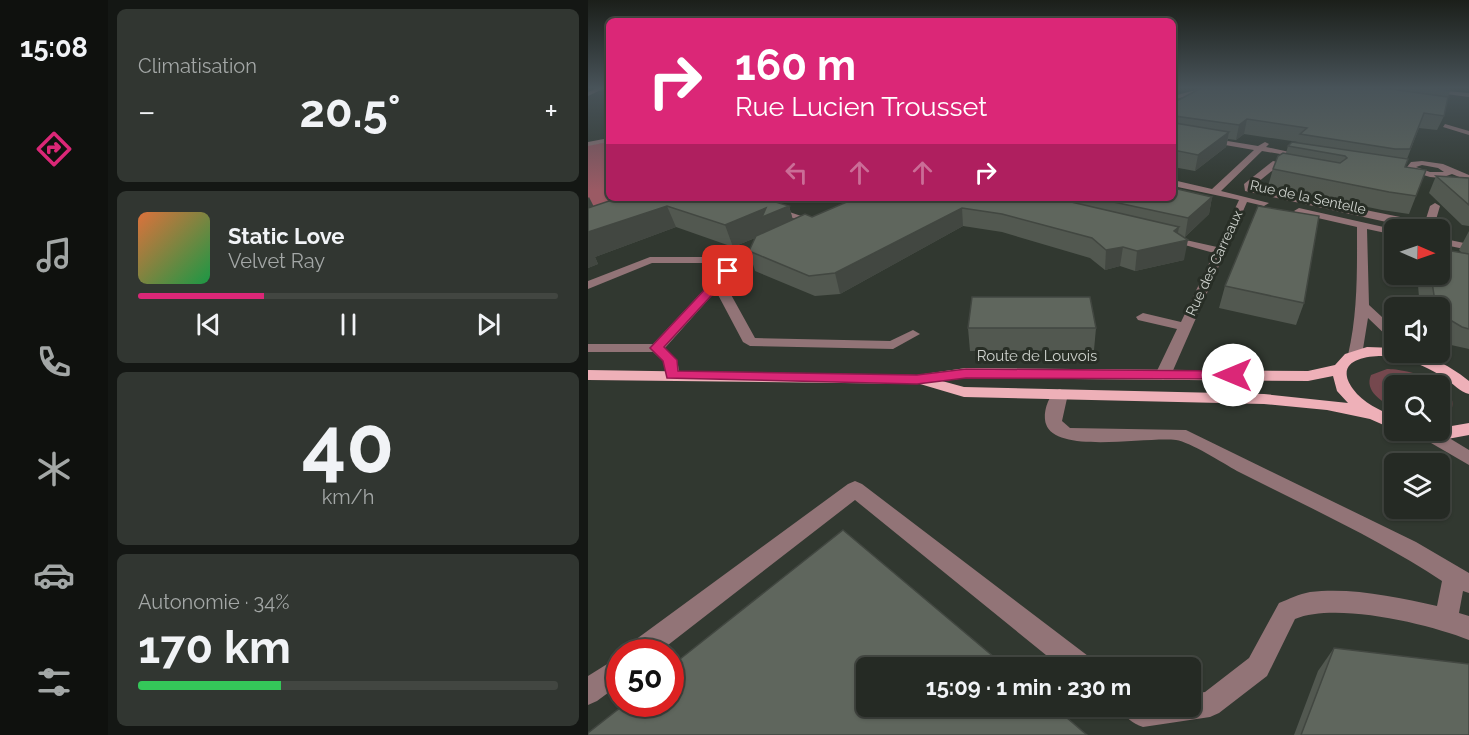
<!DOCTYPE html>
<html lang="fr">
<head>
<meta charset="utf-8">
<style>
  :root { --surface:#252a24; --page:#313631; --text:#f1f3f6; --muted:#a3a7a6; --line:#424641; --accent:#db2777 }
  body { margin:0; font-family:Raleway,sans-serif; background:var(--page); color:var(--text); height:100vh; display:flex; flex-direction:column; font-size:22px; white-space:nowrap }
  * { box-sizing:border-box; margin:0 }
  p { font-size:20px; color:var(--muted) }
  .icon { flex:none; width:33px; height:33px; fill:none; stroke:currentColor; stroke-width:2; stroke-linecap:round; stroke-linejoin:round }
  .map { position:relative; flex:1; overflow:hidden }
  .side { display:flex; flex-direction:column; gap:9px; padding:9px; background:#141714; width:480px }
  .side>* { flex:none }
  .guide { position:absolute; left:18px; top:18px; width:570px; height:183px; border-radius:9px; box-shadow:0 2px 4px #0004,0 0 0 2px var(--line); background:#db2777; color:#fff; overflow:hidden }
  .needle { width:39px; rotate:92deg }
  .controls { position:absolute; left:796px; top:219px; display:grid; gap:12px }
  .controls a { display:grid; place-items:center; width:66px; height:66px; border-radius:9px; background:var(--surface); box-shadow:0 2px 4px #0004,0 0 0 2px var(--line); font-size:30px }
  .speed { position:absolute; left:18px; top:639px; display:flex; gap:12px; font-size:30px; font-weight:700; text-align:center }
  .speed>* { display:grid; place-content:center; width:78px; height:78px; border-radius:50%; background:var(--surface); box-shadow:0 2px 4px #0004,0 0 0 2px var(--line); line-height:1 }
  .speed .limit { border:9px solid #d22; background:#fff; color:#111 }
  .pin { position:absolute; display:grid; place-items:center; width:51px; height:51px; color:#fff; margin:-26px; border-radius:12px; box-shadow:0 3px 9px #0006 }
  .me { position:absolute; width:66px; margin:-33px; rotate:270deg; stroke-linejoin:round; filter:drop-shadow(0 0 4px #0008) }
  .turn { display:flex; align-items:center; gap:21px; height:126px; padding:0 30px; font-size:27px }
  .turn .icon { width:78px; height:78px; stroke-width:2.5 }
  .turn b { display:block; font-size:42px; line-height:51px }
  .lanes { display:flex; align-items:center; height:57px; padding:0 30px; background:#0003; justify-content:center; gap:30px; direction:ltr }
  .lanes .off { opacity:.35 }
  .big { font-size:45px; font-weight:700; line-height:1.1 }
  .side .card { flex:1; display:flex; flex-direction:column; justify-content:center; gap:9px; min-width:0; padding:0 21px; border-radius:9px; background:var(--page) }
  .side .dial { align-items:center; gap:0 }
  .dial b { font-size:78px; line-height:1 }
  .song { display:flex; align-items:center; gap:18px }
  .cover { width:72px; height:72px; border-radius:9px; background:linear-gradient(135deg,hsl(20 70% 55%),hsl(140 70% 35%)) }
  .played { height:6px; border-radius:3px; background:linear-gradient(90deg,var(--accent) 30%,var(--line) 30%) }
  .keys { display:flex; justify-content:space-around; direction:ltr }
  .heat { display:flex; justify-content:space-between; align-items:center; font-size:33px; direction:ltr }
  .charge { height:9px; border-radius:4px; background:linear-gradient(90deg,#34c759 34%,var(--line) 0) }
  .trip { position:absolute; left:268px; top:657px; width:345px; height:60px; border-radius:9px; background:var(--surface); box-shadow:0 2px 4px #0004,0 0 0 2px var(--line); font-weight:700; line-height:60px; text-align:center }
  main { display:flex; flex:1; min-height:0 }
  .tab-bar { display:flex; flex-direction:column; width:108px; justify-content:space-around; align-items:center; background:#0f110e; color:var(--muted) }
  .tab-bar .icon { width:42px; height:42px }
  .tab-bar .current { color:var(--accent) }
  .tab-bar b { font-size:27px; color:var(--text) }
  .map>svg:first-child { display:block }
  .green { fill:#75484e }
  .forest { fill:#9b5a64 }
  .lines { fill:none; stroke-linecap:round; stroke-linejoin:round }
  .minor { fill:#927477; fill-rule:evenodd }
  .major { fill:#eeb0b8; fill-rule:evenodd }
  .wall { fill:#525850 }
  .shaded-wall { fill:#424741 }
  .building { fill:#5f665d; stroke:#424741; stroke-width:1.5 }
  .route { fill:#db2777; stroke:#8e194d; stroke-width:1.5 }
  .labels { text-anchor:middle; dominant-baseline:central; stroke-width:6; stroke-linejoin:round; paint-order:stroke }
  .far-street-label { font-size:14px; fill:#cfd3ce; stroke:#282e26 }
  .street-label { font-size:15px; fill:#cfd3ce; stroke:#282e26 }
</style>
</head>
<body>
<main>
<nav class="tab-bar">
<b>15:08</b>
<svg class="icon current" aria-label="directions" viewBox="0 0 24 24"><path d="M12 3l9 9-9 9-9-9zM9 14v-3h6M13 9l2 2-2 2"/></svg>
<svg class="icon" aria-label="music" viewBox="0 0 24 24"><path d="M9 18V5l10-2v13"/><circle cx="6" cy="18" r="3"/><circle cx="16" cy="16" r="3"/></svg>
<svg class="icon" aria-label="phone" viewBox="0 0 24 24"><path d="M5 4h4l2 5-3 2q2 4 5 5l2-3 5 2v4C11 20 4 13 5 4z"/></svg>
<svg class="icon" aria-label="climate" viewBox="0 0 24 24"><path d="M12 3v18M4 7l16 10M4 17L20 7"/></svg>
<svg class="icon" aria-label="car" viewBox="0 0 24 24"><path d="M5 17H2v-5l4-1 3-4h7l3 4 3 1v5h-3M9 17h6M6 11h13"/><circle cx="7" cy="17" r="2"/><circle cx="17" cy="17" r="2"/></svg>
<svg class="icon" aria-label="filters" viewBox="0 0 24 24"><path d="M4 7h16M4 17h16"/><circle cx="9" cy="7" r="2"/><circle cx="15" cy="17" r="2"/></svg>
</nav>
<section class="side">
<div class="card"><p>Climatisation</p>
<div class="heat"><a>−</a><b class="big">20.5°</b><a>+</a></div>
</div>
<div class="card">
<div class="song"><i class="cover"></i><div><b>Static Love</b><p>Velvet Ray</p></div></div>
<div class="played"></div>
<div class="keys"><svg class="icon" aria-label="previous" viewBox="0 0 24 24"><path d="M18 5L8 12l10 7zM5 5v14"/></svg><svg class="icon" aria-label="pause" viewBox="0 0 24 24"><path d="M8 5v14M16 5v14"/></svg><svg class="icon" aria-label="next" viewBox="0 0 24 24"><path d="M6 5l10 7-10 7zM19 5v14"/></svg></div>
</div>
<div class="card dial"><b>40</b><p>km/h</p></div>
<div class="card"><p>Autonomie · 34%</p><b class="big">170 km</b><div class="charge"></div></div>
</section>
<div class="map">
<svg width="881" height="735" viewBox="0 0 881 735">
  <rect width="100%" height="100%" fill="#313830"/>
  <path class="green" d="M 799,369 C 819,369 875,382 863,412 L 852,417 L 852,386 L 807,386 L 807,408 C 794,402 776,391 783,375 Z"/>
  <path class="forest" d="M 21,142 L 21,198 L 83,198 L 0,212 L 0,145 Z"/>
  <g class="lines">
    <g class="minor">
      <path d="M 9,88 L 17,88 L 0,96 L 0,92 Z"/>
      <path d="M 616,88 L 626,88 L 585,100 L 585,96 Z"/>
      <path d="M 825,88 L 881,93 L 881,97 L 828,90 Z"/>
      <path d="M 857,124 L 881,131 L 881,135 L 855,127 Z"/>
      <path d="M 585,132 L 670,146 L 677,142 L 681,144 L 678,147 L 720,156 L 716,158 L 674,151 L 633,191 L 681,203 L 676,206 L 659,202 L 583,375 L 575,380 L 567,375 L 589,329 L 550,320 L 548,317 L 555,313 L 593,322 L 626,253 L 575,239 L 580,236 L 629,247 L 651,200 L 585,186 L 585,180 L 624,189 L 666,150 L 585,136 Z"/>
      <path d="M 21,138 L 21,142 L 0,146 L 0,142 Z"/>
      <path d="M 685,161 L 710,166 L 706,168 L 690,166 L 664,187 L 837,222 L 842,206 L 847,203 L 852,206 L 845,230 L 835,230 L 657,191 L 656,184 Z"/>
      <path d="M 834,161 L 855,164 L 881,175 L 881,181 L 864,174 L 853,178 L 842,177 L 829,173 L 819,167 L 823,162 ZM 834,165 L 850,168 L 856,172 L 842,172 L 828,167 Z"/>
      <path d="M 145,198 L 160,198 L 234,223 L 225,225 Z"/>
      <path d="M 711,208 L 809,230 L 807,230 L 807,235 L 779,229 L 781,305 L 807,329 L 807,340 L 802,339 L 780,318 L 774,355 L 772,358 L 762,358 L 760,355 C 770,312 769,270 769,227 L 708,213 L 706,211 Z"/>
      <path d="M 852,238 L 881,244 L 881,250 L 852,244 Z"/>
      <path d="M 180,242 L 184,243 L 184,247 L 154,262 L 136,282 L 167,338 L 302,341 L 325,330 L 332,334 L 305,349 L 162,346 L 155,342 L 128,291 L 77,348 L 89,360 L 92,375 L 89,378 L 79,378 L 75,361 L 65,352 L 0,352 L 0,344 L 65,344 L 141,263 L 64,263 L 0,289 L 0,281 L 62,257 L 148,257 Z"/>
      <path d="M 472,389 L 480,394 L 474,421 L 482,428 L 598,430 L 828,542 L 881,573 L 881,593 L 875,591 L 871,613 L 881,616 L 881,640 C 840,624 749,602 707,619 L 679,676 L 631,713 L 622,717 L 555,727 C 544,723 537,718 532,706 L 603,706 L 603,694 L 617,692 L 661,658 L 691,603 C 701,599 711,594 722,592 C 763,587 809,597 849,606 L 854,581 C 789,538 718,506 649,471 C 635,463 602,442 588,440 C 561,436 468,455 458,424 C 454,413 461,392 472,389 Z"/>
      <path d="M 829,430 L 848,430 L 881,450 L 881,465 L 831,436 Z"/>
      <path d="M 267,481 L 274,484 L 504,659 L 507,668 L 474,668 L 267,500 L 71,652 L 40,652 L 43,643 L 260,484 Z"/>
      <path d="M 32,656 L 32,684 L 9,701 L 0,705 L 0,676 Z"/>
    </g>
    <g class="major">
      <path d="M 779,347 L 807,348 L 807,352 C 835,352 859,363 881,381 L 881,394 C 872,392 866,384 858,379 C 843,369 825,360 807,357 C 787,354 742,357 765,389 C 775,403 792,410 807,417 L 807,430 L 782,419 L 739,410 L 676,404 L 376,397 L 332,384 L 0,380 L 0,370 L 329,375 L 378,368 L 720,371 L 747,365 L 757,354 ZM 745,376 L 749,391 L 760,403 L 676,394 L 376,387 L 354,381 L 378,378 L 720,381 Z"/>
      <path d="M 881,423 L 881,435 L 854,440 L 825,434 L 823,430 L 852,430 L 852,428 Z"/>
    </g>
  </g>
  <g class="wall">
    <path d="M 613,88 L 863,88 L 860,97 L 856,116 L 849,130 L 831,128 L 819,159 L 817,167 L 828,196 L 821,214 L 794,210 L 680,186 L 685,169 L 698,153 L 700,146 L 709,143 L 710,142 L 656,134 L 648,140 L 640,139 L 638,147 L 607,171 L 585,167 L 585,103 Z"/>
    <path d="M 848,176 L 881,178 L 881,226 L 874,225 L 841,193 Z"/>
    <path d="M 624,197 L 621,214 L 597,237 L 595,237 L 596,260 L 547,271 L 532,266 L 517,270 L 502,258 L 414,232 L 375,226 L 252,294 L 227,296 L 167,271 L 161,251 L 167,238 L 145,247 L 88,227 L 7,257 L 10,264 L 0,268 L 5,206 L 201,206 L 205,220 L 224,217 L 268,198 L 585,198 Z"/>
    <path d="M 881,231 L 881,349 L 863,345 L 852,338 L 852,308 L 837,308 L 835,300 L 831,297 L 829,274 L 852,274 L 874,253 L 871,250 Z"/>
    <path d="M 637,286 L 716,303 L 708,325 L 631,308 Z"/>
    <path d="M 380,328 L 508,328 L 506,350 L 382,351 Z"/>
    <path d="M 746,648 L 881,735 L 706,735 L 730,671 Z"/>
  </g>
  <g class="shaded-wall">
    <path d="M 659,119 L 656,134 L 648,140 L 651,125 Z"/>
    <path d="M 641,132 L 638,147 L 607,171 L 610,155 Z"/>
    <path d="M 1,197 L 12,219 L 0,223 L 0,198 Z"/>
    <path d="M 624,197 L 621,214 L 597,237 L 600,218 Z"/>
    <path d="M 79,206 L 88,227 L 7,257 L 10,264 L 0,268 L 0,232 Z"/>
    <path d="M 201,206 L 207,228 L 179,233 L 145,247 L 137,225 L 178,208 Z"/>
    <path d="M 374,208 L 375,226 L 252,294 L 247,273 Z"/>
    <path d="M 591,227 L 588,243 L 600,240 L 596,260 L 547,271 L 549,251 L 586,231 Z"/>
    <path d="M 535,247 L 532,266 L 517,270 L 518,250 Z"/>
  </g>
  <g class="building">
    <path d="M 613,88 L 795,88 L 860,97 L 856,116 L 836,113 L 822,149 L 807,149 L 712,134 L 719,128 L 659,119 L 651,125 L 586,116 L 587,123 L 641,132 L 610,155 L 585,150 L 585,103 Z"/>
    <path d="M 843,88 L 863,88 L 862,91 Z"/>
    <path d="M 704,142 L 820,159 L 817,167 L 838,170 L 828,196 L 801,192 L 685,169 L 690,156 L 695,153 L 752,163 L 759,158 L 757,156 L 700,146 Z"/>
    <path d="M 848,176 L 881,178 L 881,205 Z"/>
    <path d="M 585,188 L 624,197 L 600,218 L 507,198 L 585,198 Z"/>
    <path d="M 30,198 L 174,198 L 201,206 L 174,217 L 178,208 L 137,225 L 79,206 L 0,232 L 0,208 Z"/>
    <path d="M 268,198 L 466,198 L 591,227 L 586,231 L 600,240 L 549,251 L 535,247 L 518,250 L 504,238 L 414,214 L 374,208 L 247,273 L 221,276 L 161,251 L 168,236 L 217,214 L 224,217 Z"/>
    <path d="M 670,206 L 731,216 L 716,303 L 637,286 Z"/>
    <path d="M 852,249 L 881,254 L 881,329 L 874,327 L 852,314 L 852,308 L 848,308 L 844,282 L 840,280 L 839,274 L 852,274 Z"/>
    <path d="M 384,297 L 502,297 L 508,328 L 380,328 Z"/>
    <path d="M 255,530 L 419,668 L 279,668 L 279,706 L 465,706 L 499,735 L 0,735 L 0,733 L 37,704 L 82,704 L 82,667 Z"/>
    <path d="M 746,648 L 881,664 L 881,735 L 713,735 Z"/>
  </g>
  <linearGradient id="sky" x2="0" y2="1"><stop stop-color="#1b1f1a"/><stop offset="0.46" stop-color="#485359"/><stop offset="1" stop-color="#485359" stop-opacity="0"/></linearGradient>
  <rect width="881" height="191" fill="url(#sky)"/>
  <path class="route" d="M 140,268 L 145,271 L 144,273 L 76,347 L 89,360 L 90,371 L 329,375 L 378,369 L 645,371 L 652,375 L 645,379 L 378,378 L 329,384 L 79,378 L 75,361 L 62,348 L 136,269 Z"/>
  <g class="labels">
    <g class="far-street-label">
      <text transform="translate(720 197) rotate(12)">Rue de la Sentelle</text>
      <text transform="translate(626 263) rotate(-65)">Rue des Carreaux</text>
    </g>
    <g class="street-label">
      <text x="449" y="356">Route de Louvois</text>
    </g>
  </g>
</svg>
<div class="controls">
<a><svg class="needle" viewBox="-14 -14 28 28"><path d="M0-13l5 13h-10z" fill="#e53935"/><path d="M0 13l5-13h-10z" fill="#a3a7a6"/></svg></a>
<a><svg class="icon" aria-label="sound" viewBox="0 0 24 24"><path d="M4 9h4l5-4v14l-5-4H4zM17 9q2 3 0 6"/></svg></a>
<a><svg class="icon" aria-label="search" viewBox="0 0 24 24"><circle cx="10" cy="10" r="6"/><path d="M15 15l6 6"/></svg></a>
<a><svg class="icon" aria-label="layers" viewBox="0 0 24 24"><path d="M12 4l9 5-9 5-9-5zM3 14l9 5 9-5"/></svg></a>
</div>
<div class="speed"><div class="limit">50</div></div>
<div class="pin" style="left:140px;top:271px;background:#d93025"><svg class="icon" aria-label="arrive" viewBox="0 0 24 24"><path d="M6 21V4h12l-3 4 3 4H6"/></svg></div>
<svg class="me" style="left:645px;top:375px" viewBox="-20 -20 40 40"><circle r="19" fill="#fff"/><path d="M0-13L10 11 0 6-10 11z" fill="#db2777"/></svg>
<div class="trip">15:09 · 1 min · 230 m</div>
<div class="guide">
<div class="turn"><svg class="icon" aria-label="right" viewBox="0 0 24 24"><path d="M7 20v-9h11M14 6l5 5-5 5"/></svg><div><b>160 m</b>Rue Lucien Trousset</div></div>
<div class="lanes"><svg class="icon off" aria-label="left" viewBox="0 0 24 24"><path d="M17 20v-9H6M10 6l-5 5 5 5"/></svg><svg class="icon off" aria-label="ahead" viewBox="0 0 24 24"><path d="M12 20V5M6 11l6-6 6 6"/></svg><svg class="icon off" aria-label="ahead" viewBox="0 0 24 24"><path d="M12 20V5M6 11l6-6 6 6"/></svg><svg class="icon" aria-label="right" viewBox="0 0 24 24"><path d="M7 20v-9h11M14 6l5 5-5 5"/></svg></div>
</div>
</div>
</main>
</body>
</html>
